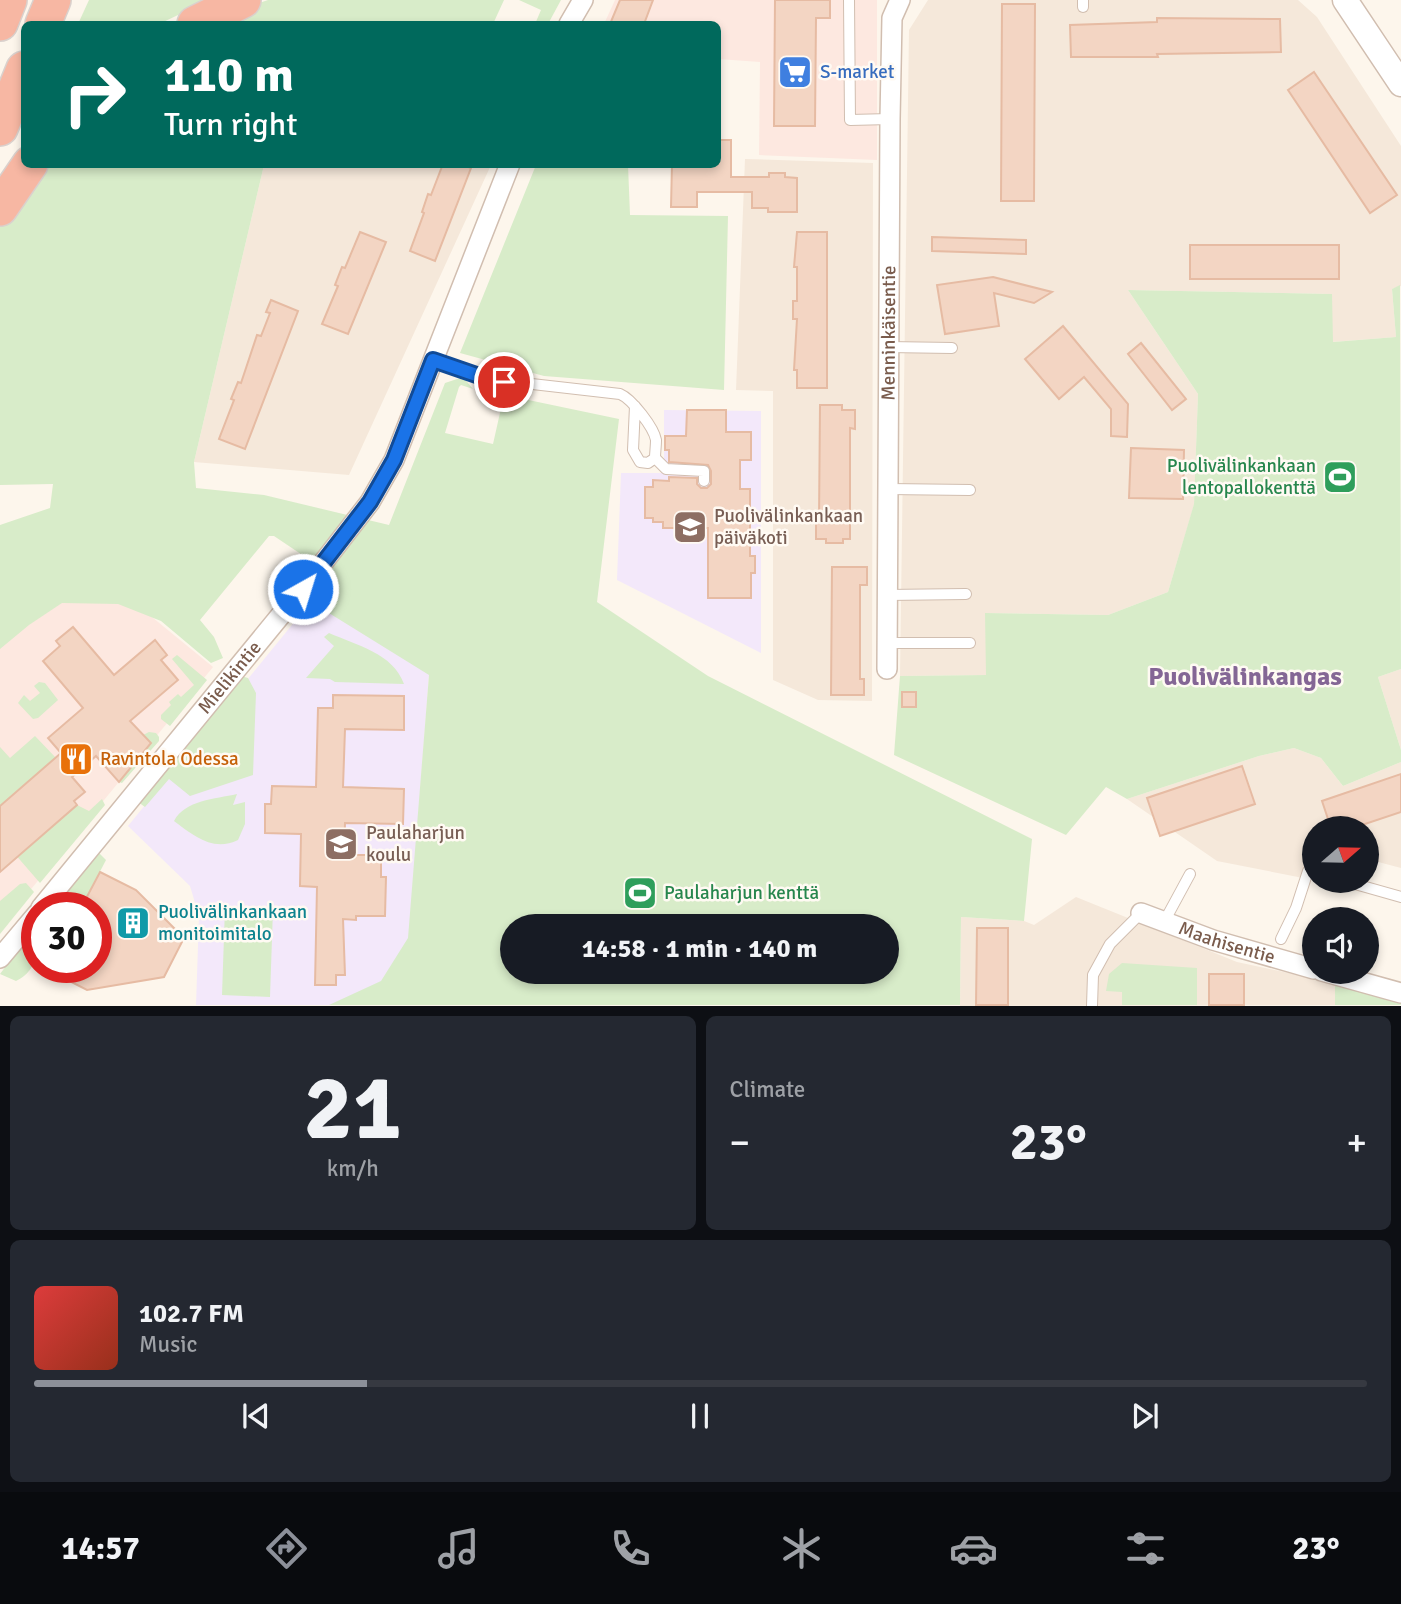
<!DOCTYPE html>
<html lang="en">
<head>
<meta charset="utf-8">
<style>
  :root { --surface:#171b24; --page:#242831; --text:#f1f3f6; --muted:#9ea1a6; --line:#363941; --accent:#8c9099 }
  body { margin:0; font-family:Signika,sans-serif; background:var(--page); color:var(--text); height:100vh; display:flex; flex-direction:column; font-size:26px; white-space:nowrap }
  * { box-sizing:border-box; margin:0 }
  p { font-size:23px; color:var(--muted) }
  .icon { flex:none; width:38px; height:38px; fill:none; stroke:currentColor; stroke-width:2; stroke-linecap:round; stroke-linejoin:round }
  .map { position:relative; height:1006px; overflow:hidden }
  .sheet { display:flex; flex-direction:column; gap:10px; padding:10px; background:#0d0f14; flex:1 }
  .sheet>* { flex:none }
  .guide { position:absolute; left:21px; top:21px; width:700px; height:147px; border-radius:10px; box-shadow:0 4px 10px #0003; background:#00695c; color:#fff; overflow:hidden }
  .needle { width:46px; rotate:70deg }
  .buttons { position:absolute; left:1302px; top:816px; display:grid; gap:14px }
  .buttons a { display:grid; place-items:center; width:77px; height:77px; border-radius:50%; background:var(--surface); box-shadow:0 4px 10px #0003; font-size:35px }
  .speed { position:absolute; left:21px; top:892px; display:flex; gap:14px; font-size:35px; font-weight:700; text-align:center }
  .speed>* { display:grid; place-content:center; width:91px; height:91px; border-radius:50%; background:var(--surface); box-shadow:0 4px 10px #0003; line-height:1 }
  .speed .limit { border:10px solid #d22; background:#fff; color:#111 }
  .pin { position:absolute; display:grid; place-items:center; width:60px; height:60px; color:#fff; margin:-30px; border:4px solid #fff; border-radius:50%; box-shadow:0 2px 7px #0007 }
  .me { position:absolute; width:77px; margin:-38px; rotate:39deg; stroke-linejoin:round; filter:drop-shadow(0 0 5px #0008) }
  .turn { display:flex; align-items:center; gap:24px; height:147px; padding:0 28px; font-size:32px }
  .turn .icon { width:91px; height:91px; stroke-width:2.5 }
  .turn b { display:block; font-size:49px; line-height:60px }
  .big { font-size:52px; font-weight:700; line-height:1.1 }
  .sheet .card { flex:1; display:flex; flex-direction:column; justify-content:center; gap:10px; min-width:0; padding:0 24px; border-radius:10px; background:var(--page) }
  .sheet .dial { align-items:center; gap:0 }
  .dial b { font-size:91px; line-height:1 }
  .song { display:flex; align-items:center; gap:21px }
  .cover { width:84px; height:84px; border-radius:10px; background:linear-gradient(135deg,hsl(0 70% 55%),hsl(10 70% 35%)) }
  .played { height:7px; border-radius:4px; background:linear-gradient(90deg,var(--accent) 25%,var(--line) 25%) }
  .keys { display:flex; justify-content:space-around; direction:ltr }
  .heat { display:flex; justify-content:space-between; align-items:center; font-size:38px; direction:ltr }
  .sheet .tiles { flex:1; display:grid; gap:10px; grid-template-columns:1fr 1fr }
  .card:last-child { grid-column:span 2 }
  .trip { position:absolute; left:500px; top:914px; width:399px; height:70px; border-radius:35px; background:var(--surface); box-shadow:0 4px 10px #0003; font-weight:700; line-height:70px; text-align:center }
  .menu { display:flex; height:112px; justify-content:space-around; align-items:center; background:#090b0e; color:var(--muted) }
  .menu .icon { width:49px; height:49px }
  .menu .active { color:var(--accent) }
  .menu b { font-size:32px; color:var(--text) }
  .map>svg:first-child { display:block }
  .residential { fill:#f5e8da }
  .commercial { fill:#fde8e0 }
  .education { fill:#f3e8fa }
  .green { fill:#d8ecc9; fill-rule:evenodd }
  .building { fill:#f3d5c3; stroke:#e6bba3; stroke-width:2 }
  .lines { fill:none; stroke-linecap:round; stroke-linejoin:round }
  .service-casing { stroke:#d1beb0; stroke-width:12 }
  .minor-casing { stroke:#d1beb0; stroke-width:22 }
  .tertiary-casing { stroke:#d1beb0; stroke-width:27 }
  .motorway-casing { stroke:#dad1cd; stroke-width:38 }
  .service { stroke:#fff; stroke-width:10 }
  .minor { stroke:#fff; stroke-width:19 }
  .tertiary { stroke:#fff; stroke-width:24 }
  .motorway { stroke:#f7b7a3; stroke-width:35 }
  .route-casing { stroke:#114b97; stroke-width:18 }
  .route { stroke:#1a73e8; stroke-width:12 }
  .labels { text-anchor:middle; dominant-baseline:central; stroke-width:5; stroke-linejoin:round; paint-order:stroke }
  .shop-label { font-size:19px; fill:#366cbe; stroke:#fffaf3; text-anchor:start }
  .street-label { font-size:19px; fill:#7a5c4d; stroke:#fffaf3 }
  .leisure-label { font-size:19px; fill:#27864d; stroke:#fffaf3; text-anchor:end }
  .education-label { font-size:19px; fill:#785e54; stroke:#fffaf3; text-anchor:start }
  .food-label { font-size:19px; fill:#c56008; stroke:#fffaf3; text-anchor:start }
  .culture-label { font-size:19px; fill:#0d838f; stroke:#fffaf3; text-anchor:start }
  .district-label { font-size:26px; font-weight:bold; fill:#846695; stroke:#fffaf3 }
</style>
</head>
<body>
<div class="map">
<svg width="1401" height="1006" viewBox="0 0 1401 1006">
  <rect width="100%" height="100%" fill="#fdf6ec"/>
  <g class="residential">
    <path d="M 928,0 L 1298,0 L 1317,17 L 1401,146 L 1401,286 L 1392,289 L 1396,337 L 1332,342 L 1332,294 L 1128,290 L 1198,394 L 1194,505 L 1168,592 L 1108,615 L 986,613 L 986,675 L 900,676 L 909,30 Z"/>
    <path d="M 745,159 L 873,163 L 872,701 L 818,700 L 773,680 L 773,391 L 736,390 Z"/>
    <path d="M 264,165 L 491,165 L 349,475 L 194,462 Z"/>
    <path d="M 1401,669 L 1401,750 L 1378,677 Z"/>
    <path d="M 1294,748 L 1321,758 L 1343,786 L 1401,762 L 1401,868 L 1367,859 L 1367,828 L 1314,828 L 1314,846 L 1306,844 L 1303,878 L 1217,861 L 1127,799 L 1259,756 Z"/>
    <path d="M 1076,897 L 1237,962 L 1335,983 L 1335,1005 L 960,1006 L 961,917 L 1024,921 L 1034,925 Z"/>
  </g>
  <g class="commercial">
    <path d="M 615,0 L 877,0 L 877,160 L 759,155 L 760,62 L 718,59 L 718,24 L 604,24 Z"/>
    <path d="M 125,595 L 213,667 L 0,927 L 0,646 L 58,596 Z"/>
  </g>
  <g class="education">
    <path d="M 664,410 L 761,411 L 761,653 L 617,580 L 621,473 L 664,473 Z"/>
    <path d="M 309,604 L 430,633 L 429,675 L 404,1005 L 196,1005 L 199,916 L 190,886 L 128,826 Z"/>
  </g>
  <g class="green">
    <path d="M 89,0 L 210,0 L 159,24 L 78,24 Z"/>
    <path d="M 268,0 L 504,0 L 493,24 L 215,24 L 245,8 Z"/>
    <path d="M 519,0 L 561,0 L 548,24 L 535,24 L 541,10 Z"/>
    <path d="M 42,165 L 267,165 L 264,165 L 194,462 L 196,488 L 264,495 L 389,525 L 445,383 L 463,377 L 473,389 L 461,385 L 459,387 L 445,433 L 493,444 L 504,395 L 619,419 L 597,602 L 708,676 L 1032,839 L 1024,921 L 961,917 L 960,1005 L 329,1005 L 381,981 L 408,938 L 429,675 L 316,605 L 338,579 L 274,536 L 269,536 L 200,620 L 214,637 L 223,658 L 211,663 L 161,621 L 118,604 L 62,603 L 29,625 L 0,649 L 0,525 L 50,508 L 53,484 L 0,485 L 0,223 ZM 513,926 L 887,926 L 887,971 L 513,971 Z"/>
    <path d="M 536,165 L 628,165 L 630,215 L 728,216 L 724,390 L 544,376 L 460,353 Z"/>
    <path d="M 1400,285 L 1401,669 L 1378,677 L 1401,750 L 1401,762 L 1343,786 L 1321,758 L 1294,748 L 1259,756 L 1127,799 L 1106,787 L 1066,835 L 894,755 L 900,676 L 986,675 L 985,613 L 1108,615 L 1168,592 L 1194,504 L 1198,394 L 1128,290 L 1332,294 L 1333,342 L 1396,337 L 1392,289 Z"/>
    <path d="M 329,633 C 356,645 393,653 404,684 L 335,682 L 330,679 L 306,678 L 334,646 L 324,637 Z"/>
    <path d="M 177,655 L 207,680 L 170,726 L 161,719 L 161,715 L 171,705 L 169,702 L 178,694 L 181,697 L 194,685 L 172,659 Z"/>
    <path d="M 241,676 L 248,678 L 256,693 L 253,775 L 190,796 L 169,779 L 145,807 L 138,802 Z"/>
    <path d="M 39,682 L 45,683 L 58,700 L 38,718 L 33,719 L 18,703 L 24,695 L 30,701 L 40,693 L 34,686 Z"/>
    <path d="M 149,732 L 156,733 L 159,737 L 159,741 L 122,783 L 119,782 L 150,743 L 143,735 Z"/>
    <path d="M 35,736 L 56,758 L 0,806 L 0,747 L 10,758 Z"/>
    <path d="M 237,794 L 233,805 L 245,802 L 245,824 L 238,840 C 213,852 194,836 174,821 C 185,800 215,799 237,794 Z"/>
    <path d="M 102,799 L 105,805 L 40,883 L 14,853 L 23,852 L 77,805 L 89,811 Z"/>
    <path d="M 96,850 L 106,860 L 81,908 L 50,908 Z"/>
    <path d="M 26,883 L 34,892 L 0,934 L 0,901 L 20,884 Z"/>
    <path d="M 225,907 L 273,909 L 270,997 L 222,995 Z"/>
    <path d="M 37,925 C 37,949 40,969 16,981 L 0,974 Z"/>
    <path d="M 1122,963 L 1197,968 L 1197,1005 L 1122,1005 L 1122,992 L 1106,991 L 1109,974 Z"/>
    <path d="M 1335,984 L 1401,1003 L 1401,1005 L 1335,1005 Z"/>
  </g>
  <g class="building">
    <path d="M 620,0 L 653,0 L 644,24 L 610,24 Z"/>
    <path d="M 775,0 L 830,0 L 830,18 L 816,18 L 815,126 L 774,126 Z"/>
    <path d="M 1002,4 L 1035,4 L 1034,201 L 1001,201 Z"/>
    <path d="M 1157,18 L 1280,19 L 1281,52 L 1157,54 L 1158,57 L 1071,57 L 1070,25 L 1157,22 Z"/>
    <path d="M 1314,72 L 1397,195 L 1370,213 L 1288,90 Z"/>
    <path d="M 718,140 L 731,140 L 731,177 L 769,177 L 769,173 L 785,173 L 785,177 L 797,178 L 797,212 L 768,212 L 768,208 L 752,208 L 752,192 L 697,192 L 697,207 L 671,207 L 672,164 L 718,164 Z"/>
    <path d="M 443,164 L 461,164 L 471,168 L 435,261 L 410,251 L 424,213 L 422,212 L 428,194 L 431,195 Z"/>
    <path d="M 360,232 L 386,242 L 348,334 L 322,324 L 338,286 L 335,285 L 342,267 L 345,268 Z"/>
    <path d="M 797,232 L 827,232 L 827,388 L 797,388 L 797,370 L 794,370 L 797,319 L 793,319 L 793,301 L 797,301 L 797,267 L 794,267 Z"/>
    <path d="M 932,237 L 1026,240 L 1026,254 L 932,251 Z"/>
    <rect x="1190" y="245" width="149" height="34"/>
    <path d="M 993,277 L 1052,292 L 1034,303 L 994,293 L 999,326 L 945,334 L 937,285 Z"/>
    <path d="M 271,300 L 298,311 L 245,449 L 219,439 L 234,400 L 231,399 L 238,382 L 241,383 L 257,335 L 261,336 L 270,313 L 266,312 Z"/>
    <path d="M 1063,326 L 1128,404 L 1127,437 L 1111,436 L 1111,409 L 1084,377 L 1059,399 L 1025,359 Z"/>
    <path d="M 1141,343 L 1186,399 L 1172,410 L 1128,354 Z"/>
    <path d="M 820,405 L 842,405 L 842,410 L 855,410 L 855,429 L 850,428 L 850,539 L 843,539 L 843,543 L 826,543 L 826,539 L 816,539 L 816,521 L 819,521 Z"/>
    <path d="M 687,410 L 726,410 L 726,432 L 751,432 L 751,460 L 740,460 L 740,489 L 750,489 L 750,556 L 755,556 L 755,573 L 751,573 L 751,598 L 708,598 L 708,528 L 663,528 L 663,522 L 653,522 L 653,518 L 645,518 L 645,487 L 653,487 L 653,480 L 669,481 L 669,477 L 697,478 L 697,484 L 701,488 L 707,488 L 711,484 L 711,471 L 708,465 L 669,462 L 669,450 L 665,450 L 665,436 L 686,436 Z"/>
    <path d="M 1131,448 L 1184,450 L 1183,499 L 1129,498 Z"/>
    <path d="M 832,567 L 867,567 L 867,585 L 860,585 L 860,679 L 864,679 L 864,695 L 831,695 Z"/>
    <path d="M 73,627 L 114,675 L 155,640 L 167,655 L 161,660 L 178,680 L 130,721 L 151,743 L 119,782 L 96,756 L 72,777 L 85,792 L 74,801 L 77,805 L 0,872 L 0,806 L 61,753 L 48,738 L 83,708 L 43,661 L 60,646 L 56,641 Z"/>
    <rect x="902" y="692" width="14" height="15"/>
    <path d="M 333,695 L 404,696 L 404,730 L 345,729 L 343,787 L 404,789 L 403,824 L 345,823 L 344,855 L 381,855 L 381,877 L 386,877 L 385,916 L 356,916 L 356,920 L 343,919 L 345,975 L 336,975 L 336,985 L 315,985 L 317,887 L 300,886 L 301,834 L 265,833 L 265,804 L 271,804 L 272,786 L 316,787 L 318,708 L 333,708 Z"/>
    <path d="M 1242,766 L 1255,804 L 1160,836 L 1147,798 Z"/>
    <path d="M 1401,774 L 1401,812 L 1353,828 L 1331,828 L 1322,801 Z"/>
    <path d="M 100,872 L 136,890 L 184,938 L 164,977 L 87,990 L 44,968 L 96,968 L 96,908 L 81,908 Z"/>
    <path d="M 977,928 L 1008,928 L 1008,1005 L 976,1005 Z"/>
    <rect x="1209" y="974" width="35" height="31"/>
  </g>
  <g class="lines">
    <g class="service-casing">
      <g id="service">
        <path d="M 849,0 L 850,120 L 890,119"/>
        <path d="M 1083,0 L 1083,7"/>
        <path d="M 888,347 L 952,348"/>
        <path d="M 433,360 L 488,379 L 620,394 C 632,399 654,428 656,440 C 656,446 655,453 655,458 L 648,463 L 640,462 L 633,450 L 635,406"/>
        <path d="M 483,392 L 488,379"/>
        <path d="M 655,458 L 666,469 L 704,471 L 704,481"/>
        <path d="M 888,489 L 970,490"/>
        <path d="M 887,595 L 966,594"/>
        <path d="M 887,643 L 970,643"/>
        <path d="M 1341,880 L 1401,897"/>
        <path d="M 1164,922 L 1190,874"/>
        <path d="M 1281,939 L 1296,908 L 1308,871 L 1314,873"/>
        <path d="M 1092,1006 L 1093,975 L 1110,944 L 1141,913"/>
      </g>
    </g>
    <g class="minor-casing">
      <g id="minor">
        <path d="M 569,24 L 583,0"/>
        <path id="s1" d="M 887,669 L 890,119 L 892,18 L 900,0"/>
        <path id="s2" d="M 41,908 L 312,577 L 370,502 L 394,460 L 510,164"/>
        <path id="s3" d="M 1141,913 L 1213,940 L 1314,969"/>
        <path d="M 0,958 L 37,914"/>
        <path d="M 1322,971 L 1401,993"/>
      </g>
    </g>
    <g class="tertiary-casing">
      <path id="tertiary" d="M 1345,0 L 1401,84"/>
    </g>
    <g class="motorway-casing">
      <g id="motorway">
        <path d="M 0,23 L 9,0"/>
        <path d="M 43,24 L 53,0"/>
        <path d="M 195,24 L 243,0"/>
        <path d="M 0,128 L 24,69"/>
        <path d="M 0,208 L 30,164"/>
      </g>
    </g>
    <use href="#service" class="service"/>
    <use href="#minor" class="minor"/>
    <use href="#tertiary" class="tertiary"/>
    <use href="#motorway" class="motorway"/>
  </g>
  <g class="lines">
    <g class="route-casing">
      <path id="route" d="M 303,589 L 370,502 L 394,460 L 433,360 L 488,379 L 504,382"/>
    </g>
    <use href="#route" class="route"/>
  </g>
  <defs>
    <g id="supermarket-square" transform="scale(1.75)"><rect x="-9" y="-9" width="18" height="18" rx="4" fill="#3f7fe0" stroke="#fffaf3"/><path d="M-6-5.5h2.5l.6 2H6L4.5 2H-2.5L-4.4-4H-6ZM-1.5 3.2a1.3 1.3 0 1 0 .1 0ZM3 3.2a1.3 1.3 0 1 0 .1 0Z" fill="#fff"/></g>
    <g id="stadium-square" transform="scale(1.75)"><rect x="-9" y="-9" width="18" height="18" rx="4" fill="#2e9e5b" stroke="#fffaf3"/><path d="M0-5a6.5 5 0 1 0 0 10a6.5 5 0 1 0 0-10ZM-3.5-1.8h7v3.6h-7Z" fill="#fff"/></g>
    <g id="school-square" transform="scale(1.75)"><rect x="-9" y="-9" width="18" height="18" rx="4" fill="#8d6e63" stroke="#fffaf3"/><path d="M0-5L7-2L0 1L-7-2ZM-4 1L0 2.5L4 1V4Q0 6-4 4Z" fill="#fff"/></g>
    <g id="restaurant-square" transform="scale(1.75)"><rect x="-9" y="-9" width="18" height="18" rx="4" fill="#e8710a" stroke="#fffaf3"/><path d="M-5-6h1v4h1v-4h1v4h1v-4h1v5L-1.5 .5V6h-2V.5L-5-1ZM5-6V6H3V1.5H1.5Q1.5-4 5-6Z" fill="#fff"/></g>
    <g id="building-square" transform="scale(1.75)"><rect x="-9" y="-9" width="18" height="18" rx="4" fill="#0f9aa8" stroke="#fffaf3"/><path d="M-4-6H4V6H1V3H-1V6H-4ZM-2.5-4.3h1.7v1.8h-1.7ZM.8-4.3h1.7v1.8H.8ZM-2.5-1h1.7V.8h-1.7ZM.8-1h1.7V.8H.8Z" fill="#fff"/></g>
  </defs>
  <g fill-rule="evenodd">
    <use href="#supermarket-square" x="795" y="72"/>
    <use href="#stadium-square" x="1340" y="477"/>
    <use href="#school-square" x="690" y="527"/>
    <use href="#restaurant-square" x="76" y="759"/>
    <use href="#school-square" x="341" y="844"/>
    <use href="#stadium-square" x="640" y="893"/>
    <use href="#building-square" x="133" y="923"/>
  </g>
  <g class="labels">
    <g class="shop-label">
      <text x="820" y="72">S-market</text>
    </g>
    <g class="street-label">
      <text stroke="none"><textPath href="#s1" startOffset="336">Menninkäisentie</textPath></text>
      <text stroke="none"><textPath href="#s2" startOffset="298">Mielikintie</textPath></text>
      <text stroke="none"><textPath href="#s3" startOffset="91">Maahisentie</textPath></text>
    </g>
    <g class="leisure-label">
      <text x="1316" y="466">Puolivälinkankaan<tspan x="1316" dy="22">lentopallokenttä</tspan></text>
      <text x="664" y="893" text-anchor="start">Paulaharjun kenttä</text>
    </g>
    <g class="education-label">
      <text x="714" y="516">Puolivälinkankaan<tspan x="714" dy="22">päiväkoti</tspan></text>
      <text x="366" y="833">Paulaharjun<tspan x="366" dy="22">koulu</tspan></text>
    </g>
    <g class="food-label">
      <text x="100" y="759">Ravintola Odessa</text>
    </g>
    <g class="culture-label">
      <text x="158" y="912">Puolivälinkankaan<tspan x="158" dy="22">monitoimitalo</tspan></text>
    </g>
    <g class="district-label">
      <text x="1245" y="677">Puolivälinkangas</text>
    </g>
  </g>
</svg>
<div class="buttons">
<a><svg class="needle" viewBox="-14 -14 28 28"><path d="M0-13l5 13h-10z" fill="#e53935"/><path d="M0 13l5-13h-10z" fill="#9ea1a6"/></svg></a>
<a><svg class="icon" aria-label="sound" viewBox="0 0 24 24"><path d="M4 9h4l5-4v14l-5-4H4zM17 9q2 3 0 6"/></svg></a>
</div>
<div class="speed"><div class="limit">30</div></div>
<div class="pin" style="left:504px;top:382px;background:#d93025"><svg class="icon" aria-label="arrive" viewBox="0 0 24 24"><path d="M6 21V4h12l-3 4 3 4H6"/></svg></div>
<svg class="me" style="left:303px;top:589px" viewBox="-20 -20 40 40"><circle r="17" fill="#1a73e8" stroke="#fff" stroke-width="3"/><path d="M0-11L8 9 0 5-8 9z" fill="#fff"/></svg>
<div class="trip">14:58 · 1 min · 140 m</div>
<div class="guide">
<div class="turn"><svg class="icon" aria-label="right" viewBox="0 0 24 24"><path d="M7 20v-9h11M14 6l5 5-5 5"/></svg><div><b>110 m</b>Turn right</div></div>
</div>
</div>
<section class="sheet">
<div class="tiles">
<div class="card dial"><b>21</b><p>km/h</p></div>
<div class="card"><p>Climate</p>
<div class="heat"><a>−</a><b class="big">23°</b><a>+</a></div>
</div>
<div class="card">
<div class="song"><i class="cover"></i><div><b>102.7 FM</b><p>Music</p></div></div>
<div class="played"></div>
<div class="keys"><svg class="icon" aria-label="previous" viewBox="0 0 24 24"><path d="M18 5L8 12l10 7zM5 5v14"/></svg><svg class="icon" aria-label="pause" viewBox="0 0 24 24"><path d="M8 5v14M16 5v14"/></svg><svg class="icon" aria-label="next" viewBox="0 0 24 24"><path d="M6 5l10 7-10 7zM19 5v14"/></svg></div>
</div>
</div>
</section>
<nav class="menu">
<b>14:57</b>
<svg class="icon active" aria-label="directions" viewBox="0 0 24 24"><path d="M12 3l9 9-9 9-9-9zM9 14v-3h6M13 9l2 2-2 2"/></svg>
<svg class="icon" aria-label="music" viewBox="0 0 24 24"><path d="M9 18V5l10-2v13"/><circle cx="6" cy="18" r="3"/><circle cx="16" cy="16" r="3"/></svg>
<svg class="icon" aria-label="phone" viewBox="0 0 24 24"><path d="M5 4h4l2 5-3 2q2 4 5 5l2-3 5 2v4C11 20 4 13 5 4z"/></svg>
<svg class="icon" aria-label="climate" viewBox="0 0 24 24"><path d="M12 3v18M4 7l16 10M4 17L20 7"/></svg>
<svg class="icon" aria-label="car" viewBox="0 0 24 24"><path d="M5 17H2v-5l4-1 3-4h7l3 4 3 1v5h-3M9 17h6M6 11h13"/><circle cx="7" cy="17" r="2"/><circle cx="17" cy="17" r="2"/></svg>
<svg class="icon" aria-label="filters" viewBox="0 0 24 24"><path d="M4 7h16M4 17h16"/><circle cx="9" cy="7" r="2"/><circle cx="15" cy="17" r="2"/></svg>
<b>23°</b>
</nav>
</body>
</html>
